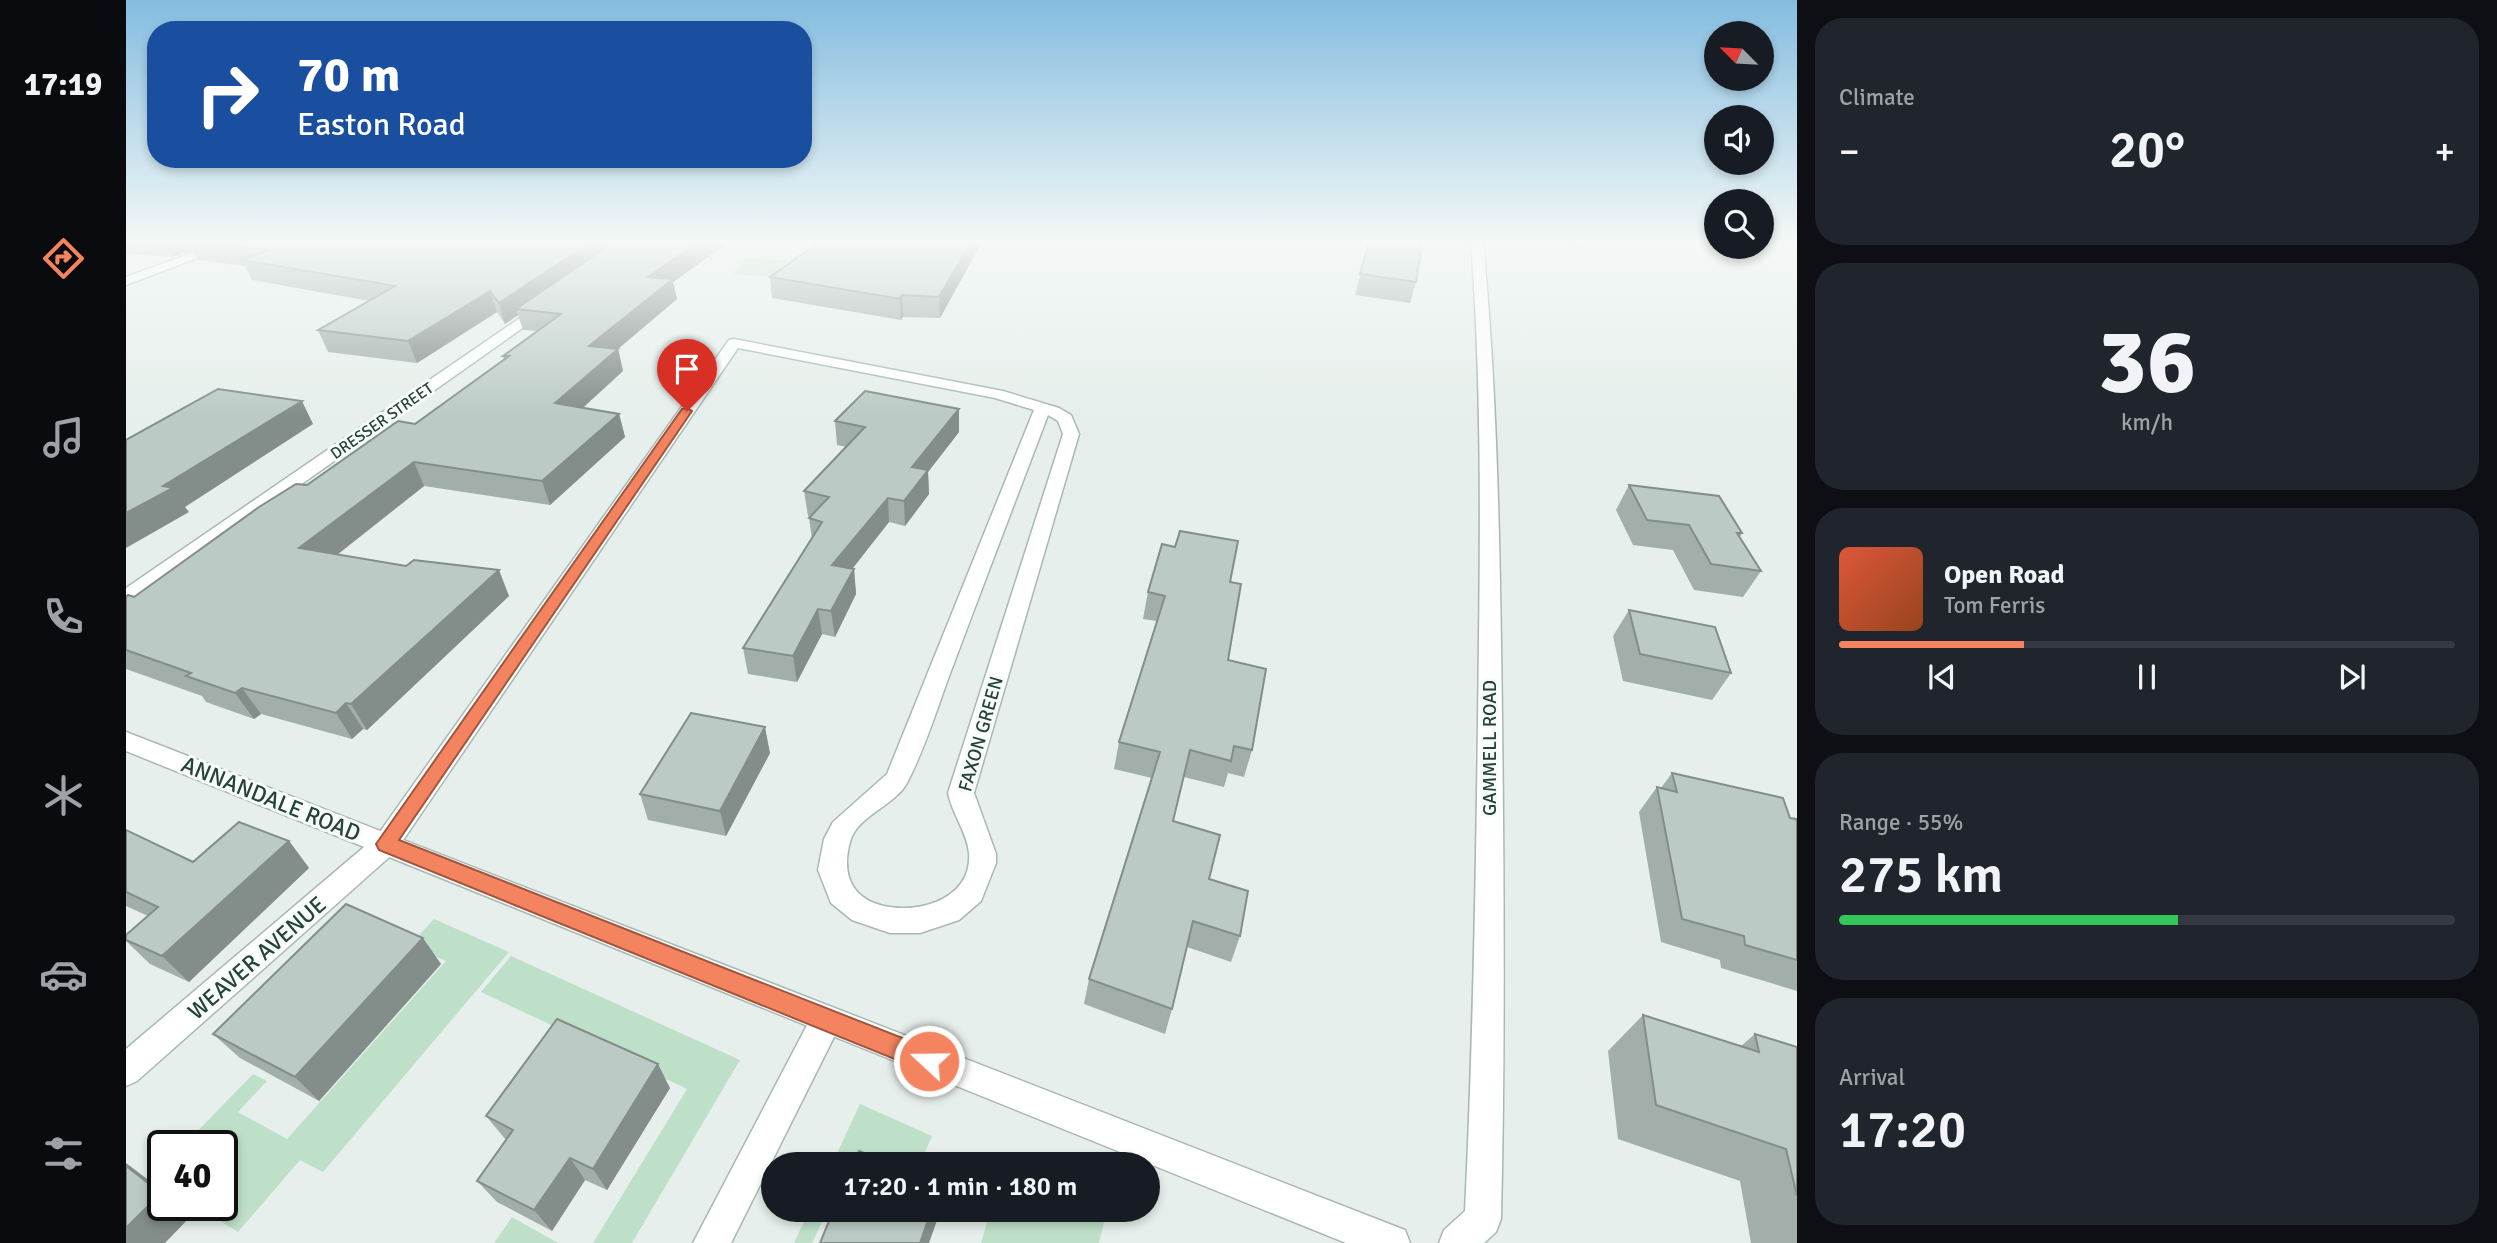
<!DOCTYPE html>
<html lang="en">
<head>
<meta charset="utf-8">
<style>
  :root { --surface:#171b24; --page:#20242c; --text:#f1f3f6; --muted:#9ea1a6; --line:#363941; --accent:#f4845f }
  body { margin:0; font-family:Signika,sans-serif; background:var(--page); color:var(--text); height:100vh; display:flex; flex-direction:column; font-size:26px; white-space:nowrap }
  * { box-sizing:border-box; margin:0 }
  p { font-size:23px; color:var(--muted) }
  .icon { flex:none; width:38px; height:38px; fill:none; stroke:currentColor; stroke-width:2; stroke-linecap:round; stroke-linejoin:round }
  .map { position:relative; flex:1; overflow:hidden }
  .drawer { display:flex; flex-direction:column; gap:18px; padding:18px; background:#0d0f14; width:700px }
  .drawer>* { flex:none }
  .hud { position:absolute; left:21px; top:21px; width:665px; height:147px; border-radius:28px; box-shadow:0 4px 10px #0003; background:#1a4fa0; color:#fff; overflow:hidden }
  .needle { width:46px; rotate:294deg }
  .controls { position:absolute; left:1578px; top:21px; display:grid; gap:14px }
  .controls a { display:grid; place-items:center; width:70px; height:70px; border-radius:50%; background:var(--surface); box-shadow:0 4px 10px #0003; font-size:35px }
  .speed { position:absolute; left:21px; top:1130px; display:flex; gap:14px; font-size:35px; font-weight:700; text-align:center }
  .speed>* { display:grid; place-content:center; width:91px; height:91px; border-radius:50%; background:var(--surface); box-shadow:0 4px 10px #0003; line-height:1 }
  .speed .limit { border:4px solid #111; border-radius:10px; background:#fff; color:#111 }
  .pin { position:absolute; display:grid; place-items:center; width:60px; height:60px; color:#fff; margin:-72px -30px; border-radius:50% 50% 50% 0; rotate:-45deg; box-shadow:0 0 7px #0007 }
  .pin .icon { rotate:45deg }
  .me { position:absolute; width:77px; margin:-38px; rotate:291deg; stroke-linejoin:round; filter:drop-shadow(0 0 5px #0008) }
  .turn { display:flex; align-items:center; gap:24px; height:147px; padding:0 35px; font-size:32px }
  .turn .icon { width:91px; height:91px; stroke-width:2.5 }
  .turn b { display:block; font-size:49px; line-height:60px }
  .big { font-size:52px; font-weight:600; line-height:1.1 }
  .drawer .tile { flex:1; display:flex; flex-direction:column; justify-content:center; gap:10px; min-width:0; padding:0 24px; border-radius:28px; background:var(--page) }
  .drawer .dial { align-items:center; gap:0 }
  .dial b { font-size:91px; line-height:1 }
  .song { display:flex; align-items:center; gap:21px }
  .cover { width:84px; height:84px; border-radius:10px; background:linear-gradient(135deg,hsl(10 70% 55%),hsl(20 70% 35%)) }
  .played { height:7px; border-radius:4px; background:linear-gradient(90deg,var(--accent) 30%,var(--line) 30%) }
  .keys { display:flex; justify-content:space-around; direction:ltr }
  .heat { display:flex; justify-content:space-between; align-items:center; font-size:38px; direction:ltr }
  .charge { height:10px; border-radius:5px; background:linear-gradient(90deg,#34c759 55%,var(--line) 0) }
  .trip { position:absolute; left:635px; top:1152px; width:399px; height:70px; border-radius:35px; background:var(--surface); box-shadow:0 4px 10px #0003; font-weight:600; line-height:70px; text-align:center }
  main { display:flex; flex:1; min-height:0 }
  .dock { display:flex; flex-direction:column; width:126px; justify-content:space-around; align-items:center; background:#090b0e; color:var(--muted) }
  .dock .icon { width:49px; height:49px }
  .dock .on { color:var(--accent) }
  .dock b { font-size:32px; color:var(--text) }
  .map>svg:first-child { display:block }
  .green { fill:#bfe0c8 }
  .lines { fill:none; stroke-linecap:round; stroke-linejoin:round }
  .minor-casing { stroke:#a8b8b2; stroke-width:3 }
  .tertiary-casing { stroke:#a8b8b2; stroke-width:3 }
  .minor { fill:#fff; fill-rule:evenodd }
  .tertiary { fill:#fff; fill-rule:evenodd }
  .wall { fill:#a1aea9 }
  .shaded-wall { fill:#838d89 }
  .building { fill:#bbcac4; stroke:#838d89; stroke-width:2 }
  .route { fill:#f4845f; stroke:#9f563e; stroke-width:2 }
  .labels { text-anchor:middle; dominant-baseline:central; stroke-width:6; stroke-linejoin:round; paint-order:stroke }
  .far-street-label { font-size:16px; fill:#24423a; stroke:#f7fbf9 }
  .street-label { font-size:19px; fill:#24423a; stroke:#f7fbf9 }
  .near-street-label { font-size:23px; fill:#24423a; stroke:#f7fbf9 }
</style>
</head>
<body>
<main>
<nav class="dock">
<b>17:19</b>
<svg class="icon on" aria-label="directions" viewBox="0 0 24 24"><path d="M12 3l9 9-9 9-9-9zM9 14v-3h6M13 9l2 2-2 2"/></svg>
<svg class="icon" aria-label="music" viewBox="0 0 24 24"><path d="M9 18V5l10-2v13"/><circle cx="6" cy="18" r="3"/><circle cx="16" cy="16" r="3"/></svg>
<svg class="icon" aria-label="phone" viewBox="0 0 24 24"><path d="M5 4h4l2 5-3 2q2 4 5 5l2-3 5 2v4C11 20 4 13 5 4z"/></svg>
<svg class="icon" aria-label="climate" viewBox="0 0 24 24"><path d="M12 3v18M4 7l16 10M4 17L20 7"/></svg>
<svg class="icon" aria-label="car" viewBox="0 0 24 24"><path d="M5 17H2v-5l4-1 3-4h7l3 4 3 1v5h-3M9 17h6M6 11h13"/><circle cx="7" cy="17" r="2"/><circle cx="17" cy="17" r="2"/></svg>
<svg class="icon" aria-label="filters" viewBox="0 0 24 24"><path d="M4 7h16M4 17h16"/><circle cx="9" cy="7" r="2"/><circle cx="15" cy="17" r="2"/></svg>
</nav>
<div class="map">
<svg width="1671" height="1243" viewBox="0 0 1671 1243">
  <rect width="100%" height="100%" fill="#e6efeb"/>
  <g class="green">
    <path d="M 621,258 L 661,261 L 649,277 L 607,274 Z"/>
    <path d="M 308,919 L 383,952 L 197,1172 L 174,1160 L 112,1232 L 70,1206 L 96,1206 L 96,1146 L 57,1146 L 127,1074 L 141,1081 L 112,1112 L 161,1139 L 320,961 L 284,945 Z"/>
    <path d="M 385,956 L 614,1060 L 506,1243 L 467,1243 L 561,1089 L 355,992 Z"/>
    <path d="M 734,1104 L 806,1136 L 794,1164 L 745,1164 L 727,1156 L 723,1164 L 706,1164 Z"/>
    <path d="M 684,1209 L 702,1209 L 686,1243 L 668,1243 Z"/>
    <path d="M 865,1209 L 981,1209 L 973,1243 L 855,1243 Z"/>
    <path d="M 386,1217 L 432,1243 L 368,1243 Z"/>
  </g>
  <g class="lines">
    <g class="minor-casing">
      <g id="minor">
        <path d="M 96,242 L 113,242 L 0,285 L 0,277 Z"/>
        <path d="M 1345,242 L 1357,242 C 1372,400 1374,559 1376,717 C 1378,885 1379,1052 1375,1219 L 1370,1232 L 1358,1243 L 1313,1243 L 1318,1230 L 1339,1211 C 1347,1047 1350,883 1352,719 C 1354,560 1357,401 1345,242 Z"/>
        <path d="M 1443,242 L 1457,242 L 1458,243 L 1452,246 Z"/>
        <path d="M 413,305 L 425,308 L 7,603 L 0,605 L 0,588 Z"/>
        <path d="M 608,339 L 877,391 L 933,408 L 945,415 L 953,434 L 848,793 L 870,854 L 870,863 L 855,901 L 833,920 L 794,933 L 764,933 L 726,920 L 705,903 L 692,870 L 698,839 L 707,822 L 761,774 L 908,410 L 869,398 L 612,348 L 269,852 L 11,1081 L 0,1086 L 0,1049 L 251,836 L 603,340 ZM 922,415 L 932,421 L 937,434 L 822,793 C 826,814 841,832 843,853 C 847,902 784,917 748,903 C 721,892 717,867 724,842 C 731,815 770,806 782,781 C 801,744 813,702 828,663 C 859,580 891,497 922,415 Z"/>
        <path d="M 700,1006 L 711,1010 L 716,1021 L 605,1243 L 567,1243 L 689,1010 Z"/>
      </g>
    </g>
    <g class="tertiary-casing">
      <path id="tertiary" d="M 0,732 L 1266,1225 L 1279,1230 L 1284,1243 L 1220,1243 L 0,751 Z"/>
    </g>
    <use href="#minor" class="minor"/>
    <use href="#tertiary" class="tertiary"/>
  </g>
  <g class="wall">
    <path d="M 0,242 L 603,242 L 547,282 L 551,299 L 492,349 L 497,371 L 457,408 L 493,414 L 499,437 L 424,505 L 298,486 L 212,554 L 383,596 L 241,730 L 237,729 L 226,739 L 135,714 L 128,719 L 80,702 L 76,696 L 0,669 L 0,597 L 8,597 L 181,485 L 289,424 L 378,359 L 377,356 L 411,331 L 397,330 L 392,315 L 379,324 L 371,312 L 291,363 L 202,352 L 192,330 L 243,301 L 126,280 L 119,266 L 72,260 L 67,250 L 46,257 L 0,254 Z"/>
    <path d="M 693,242 L 856,242 L 814,318 L 777,317 L 775,320 L 646,298 L 644,277 Z"/>
    <path d="M 1243,242 L 1290,282 L 1284,303 L 1229,295 Z"/>
    <path d="M 709,421 L 833,432 L 802,472 L 803,494 L 779,526 L 763,522 L 726,568 L 728,569 L 730,594 L 709,637 L 696,634 L 671,682 L 622,674 L 617,648 L 686,539 L 683,518 L 685,517 L 682,516 L 678,491 L 721,447 L 711,445 Z"/>
    <path d="M 1503,485 L 1616,533 L 1614,537 L 1635,571 L 1617,597 L 1568,590 L 1547,550 L 1507,545 L 1490,510 Z"/>
    <path d="M 1104,582 L 1102,660 L 1126,750 L 1118,777 L 1102,773 L 1098,787 L 1058,777 L 1047,821 L 1083,879 L 1114,936 L 1105,962 L 1061,947 L 1046,1009 L 1039,1034 L 958,1004 L 963,979 L 1026,778 L 988,769 L 993,742 L 1031,621 L 1017,619 L 1022,592 Z"/>
    <path d="M 1503,610 L 1605,673 L 1586,700 L 1497,681 L 1487,636 Z"/>
    <path d="M 644,753 L 600,836 L 522,820 L 514,794 Z"/>
    <path d="M 1546,773 L 1664,818 L 1671,822 L 1671,991 L 1595,968 L 1594,960 L 1535,942 L 1513,812 L 1531,787 L 1535,788 Z"/>
    <path d="M 0,830 L 67,862 L 163,841 L 183,868 L 63,982 L 24,964 L 0,941 L 0,935 L 22,916 L 0,906 Z"/>
    <path d="M 315,964 L 193,1101 L 114,1058 L 87,1034 Z"/>
    <path d="M 1517,1015 L 1615,1046 L 1629,1034 L 1671,1047 L 1671,1243 L 1625,1243 L 1614,1181 L 1492,1139 L 1482,1051 Z"/>
    <path d="M 544,1088 L 481,1190 L 459,1180 L 426,1231 L 371,1202 L 351,1181 L 380,1140 L 360,1116 Z"/>
  </g>
  <g class="shaded-wall">
    <path d="M 38,242 L 63,242 L 67,250 L 46,257 Z"/>
    <path d="M 465,242 L 498,242 L 390,309 L 392,315 L 379,324 L 373,303 Z"/>
    <path d="M 572,242 L 603,242 L 547,282 L 551,299 L 469,368 L 463,346 L 522,277 Z"/>
    <path d="M 845,242 L 856,242 L 814,318 L 813,297 Z"/>
    <path d="M 364,291 L 371,312 L 291,363 L 282,341 Z"/>
    <path d="M 776,295 L 777,317 L 775,320 L 774,299 Z"/>
    <path d="M 492,349 L 497,371 L 436,426 L 429,403 Z"/>
    <path d="M 176,401 L 187,424 L 59,507 L 63,512 L 0,548 L 0,513 L 37,486 Z"/>
    <path d="M 833,409 L 833,432 L 802,472 L 803,494 L 779,526 L 778,501 L 786,467 Z"/>
    <path d="M 493,414 L 499,437 L 424,505 L 416,481 Z"/>
    <path d="M 288,462 L 298,486 L 188,573 L 173,548 Z"/>
    <path d="M 762,498 L 763,522 L 709,591 L 706,565 Z"/>
    <path d="M 728,569 L 730,594 L 709,637 L 705,611 Z"/>
    <path d="M 373,570 L 383,596 L 241,730 L 225,704 Z"/>
    <path d="M 692,609 L 696,634 L 671,682 L 667,656 Z"/>
    <path d="M 116,688 L 135,714 L 128,719 L 109,693 Z"/>
    <path d="M 220,703 L 237,729 L 226,739 L 210,713 Z"/>
    <path d="M 639,727 L 644,753 L 600,836 L 594,811 Z"/>
    <path d="M 163,841 L 183,868 L 63,982 L 36,956 Z"/>
    <path d="M 297,938 L 315,964 L 193,1101 L 169,1077 Z"/>
    <path d="M 532,1064 L 544,1088 L 481,1190 L 467,1169 Z"/>
    <path d="M 444,1158 L 459,1180 L 426,1231 L 408,1210 Z"/>
    <path d="M 0,1163 L 37,1191 L 37,1206 L 57,1206 L 67,1214 L 39,1243 L 0,1243 Z"/>
    <path d="M 806,1209 L 815,1209 L 803,1243 L 794,1243 Z"/>
  </g>
  <g class="building">
    <path d="M 75,242 L 465,242 L 373,303 L 364,291 L 282,341 L 192,330 L 269,286 L 116,260 L 143,250 Z"/>
    <path d="M 488,242 L 572,242 L 522,277 L 547,279 L 463,346 L 492,349 L 429,403 L 493,414 L 416,481 L 288,462 L 173,548 L 280,566 L 288,560 L 373,570 L 225,704 L 220,703 L 210,713 L 116,688 L 109,693 L 60,676 L 65,673 L 0,650 L 0,597 L 2,595 L 8,597 L 133,507 L 170,484 L 181,485 L 272,421 L 289,424 L 383,356 L 377,356 L 435,314 L 390,309 Z"/>
    <path d="M 693,242 L 845,242 L 813,297 L 776,295 L 774,299 L 644,277 Z"/>
    <path d="M 1243,242 L 1296,242 L 1290,282 L 1234,274 Z"/>
    <path d="M 92,389 L 176,401 L 37,486 L 47,488 L 0,513 L 0,440 Z"/>
    <path d="M 739,391 L 833,409 L 786,467 L 802,470 L 778,501 L 762,498 L 706,565 L 728,569 L 705,611 L 692,609 L 667,656 L 617,648 L 696,522 L 683,518 L 703,497 L 678,491 L 739,427 L 709,421 Z"/>
    <path d="M 1503,485 L 1593,496 L 1616,533 L 1611,533 L 1635,571 L 1585,564 L 1563,525 L 1521,520 Z"/>
    <path d="M 1054,531 L 1112,541 L 1104,582 L 1115,584 L 1102,660 L 1140,669 L 1126,750 L 1108,746 L 1105,761 L 1064,750 L 1047,821 L 1094,835 L 1083,879 L 1122,891 L 1114,936 L 1067,921 L 1046,1009 L 963,979 L 1034,752 L 993,742 L 1039,596 L 1022,592 L 1036,544 L 1049,547 Z"/>
    <path d="M 1503,610 L 1589,627 L 1605,673 L 1514,654 Z"/>
    <path d="M 565,713 L 639,727 L 594,811 L 514,794 Z"/>
    <path d="M 1546,773 L 1657,798 L 1664,818 L 1670,819 L 1671,822 L 1671,960 L 1619,945 L 1618,936 L 1556,919 L 1531,787 L 1551,792 Z"/>
    <path d="M 113,822 L 163,841 L 36,956 L 0,940 L 0,935 L 32,907 L 0,892 L 0,830 L 67,862 Z"/>
    <path d="M 220,904 L 297,938 L 169,1077 L 87,1034 Z"/>
    <path d="M 1517,1015 L 1633,1052 L 1629,1034 L 1671,1047 L 1671,1196 L 1660,1149 L 1530,1105 Z"/>
    <path d="M 431,1019 L 532,1064 L 467,1169 L 444,1158 L 408,1210 L 351,1181 L 387,1130 L 360,1116 Z"/>
    <path d="M 733,1151 L 764,1164 L 727,1164 Z"/>
    <path d="M 0,1166 L 35,1193 L 0,1228 Z"/>
    <path d="M 708,1209 L 806,1209 L 794,1243 L 694,1243 Z"/>
  </g>
  <linearGradient id="sky" x2="0" y2="1"><stop stop-color="#84bce0"/><stop offset="0.58" stop-color="#f4f8f6"/><stop offset="1" stop-color="#f4f8f6" stop-opacity="0"/></linearGradient>
  <rect width="1671" height="416" fill="url(#sky)"/>
  <path class="route" d="M 561,408 L 566,411 L 273,840 L 812,1052 L 815,1061 L 812,1070 L 803,1073 L 253,850 L 250,844 L 556,409 Z"/>
  <g class="labels">
    <g class="far-street-label">
      <text transform="translate(256 421) rotate(-35)">DRESSER STREET</text>
    </g>
    <g class="street-label">
      <text transform="translate(855 734) rotate(-74)">FAXON GREEN</text>
      <text transform="translate(1364 748) rotate(-90)">GAMMELL ROAD</text>
    </g>
    <g class="near-street-label">
      <text transform="translate(145 799) rotate(22)">ANNANDALE ROAD</text>
      <text transform="translate(131 958) rotate(-41)">WEAVER AVENUE</text>
    </g>
  </g>
</svg>
<div class="controls">
<a><svg class="needle" viewBox="-14 -14 28 28"><path d="M0-13l5 13h-10z" fill="#e53935"/><path d="M0 13l5-13h-10z" fill="#9ea1a6"/></svg></a>
<a><svg class="icon" aria-label="sound" viewBox="0 0 24 24"><path d="M4 9h4l5-4v14l-5-4H4zM17 9q2 3 0 6"/></svg></a>
<a><svg class="icon" aria-label="search" viewBox="0 0 24 24"><circle cx="10" cy="10" r="6"/><path d="M15 15l6 6"/></svg></a>
</div>
<div class="speed"><div class="limit">40</div></div>
<div class="pin" style="left:561px;top:411px;background:#d93025"><svg class="icon" aria-label="arrive" viewBox="0 0 24 24"><path d="M6 21V4h12l-3 4 3 4H6"/></svg></div>
<svg class="me" style="left:803px;top:1061px" viewBox="-20 -20 40 40"><circle r="17" fill="#f4845f" stroke="#fff" stroke-width="3"/><path d="M0-11L8 9 0 5-8 9z" fill="#fff"/></svg>
<div class="trip">17:20 · 1 min · 180 m</div>
<div class="hud">
<div class="turn"><svg class="icon" aria-label="right" viewBox="0 0 24 24"><path d="M7 20v-9h11M14 6l5 5-5 5"/></svg><div><b>70 m</b>Easton Road</div></div>
</div>
</div>
<section class="drawer">
<div class="tile"><p>Climate</p>
<div class="heat"><a>−</a><b class="big">20°</b><a>+</a></div>
</div>
<div class="tile dial"><b>36</b><p>km/h</p></div>
<div class="tile">
<div class="song"><i class="cover"></i><div><b>Open Road</b><p>Tom Ferris</p></div></div>
<div class="played"></div>
<div class="keys"><svg class="icon" aria-label="previous" viewBox="0 0 24 24"><path d="M18 5L8 12l10 7zM5 5v14"/></svg><svg class="icon" aria-label="pause" viewBox="0 0 24 24"><path d="M8 5v14M16 5v14"/></svg><svg class="icon" aria-label="next" viewBox="0 0 24 24"><path d="M6 5l10 7-10 7zM19 5v14"/></svg></div>
</div>
<div class="tile"><p>Range · 55%</p><b class="big">275 km</b><div class="charge"></div></div>
<div class="tile"><p>Arrival</p><b class="big">17:20</b></div>
</section>
</main>
</body>
</html>
